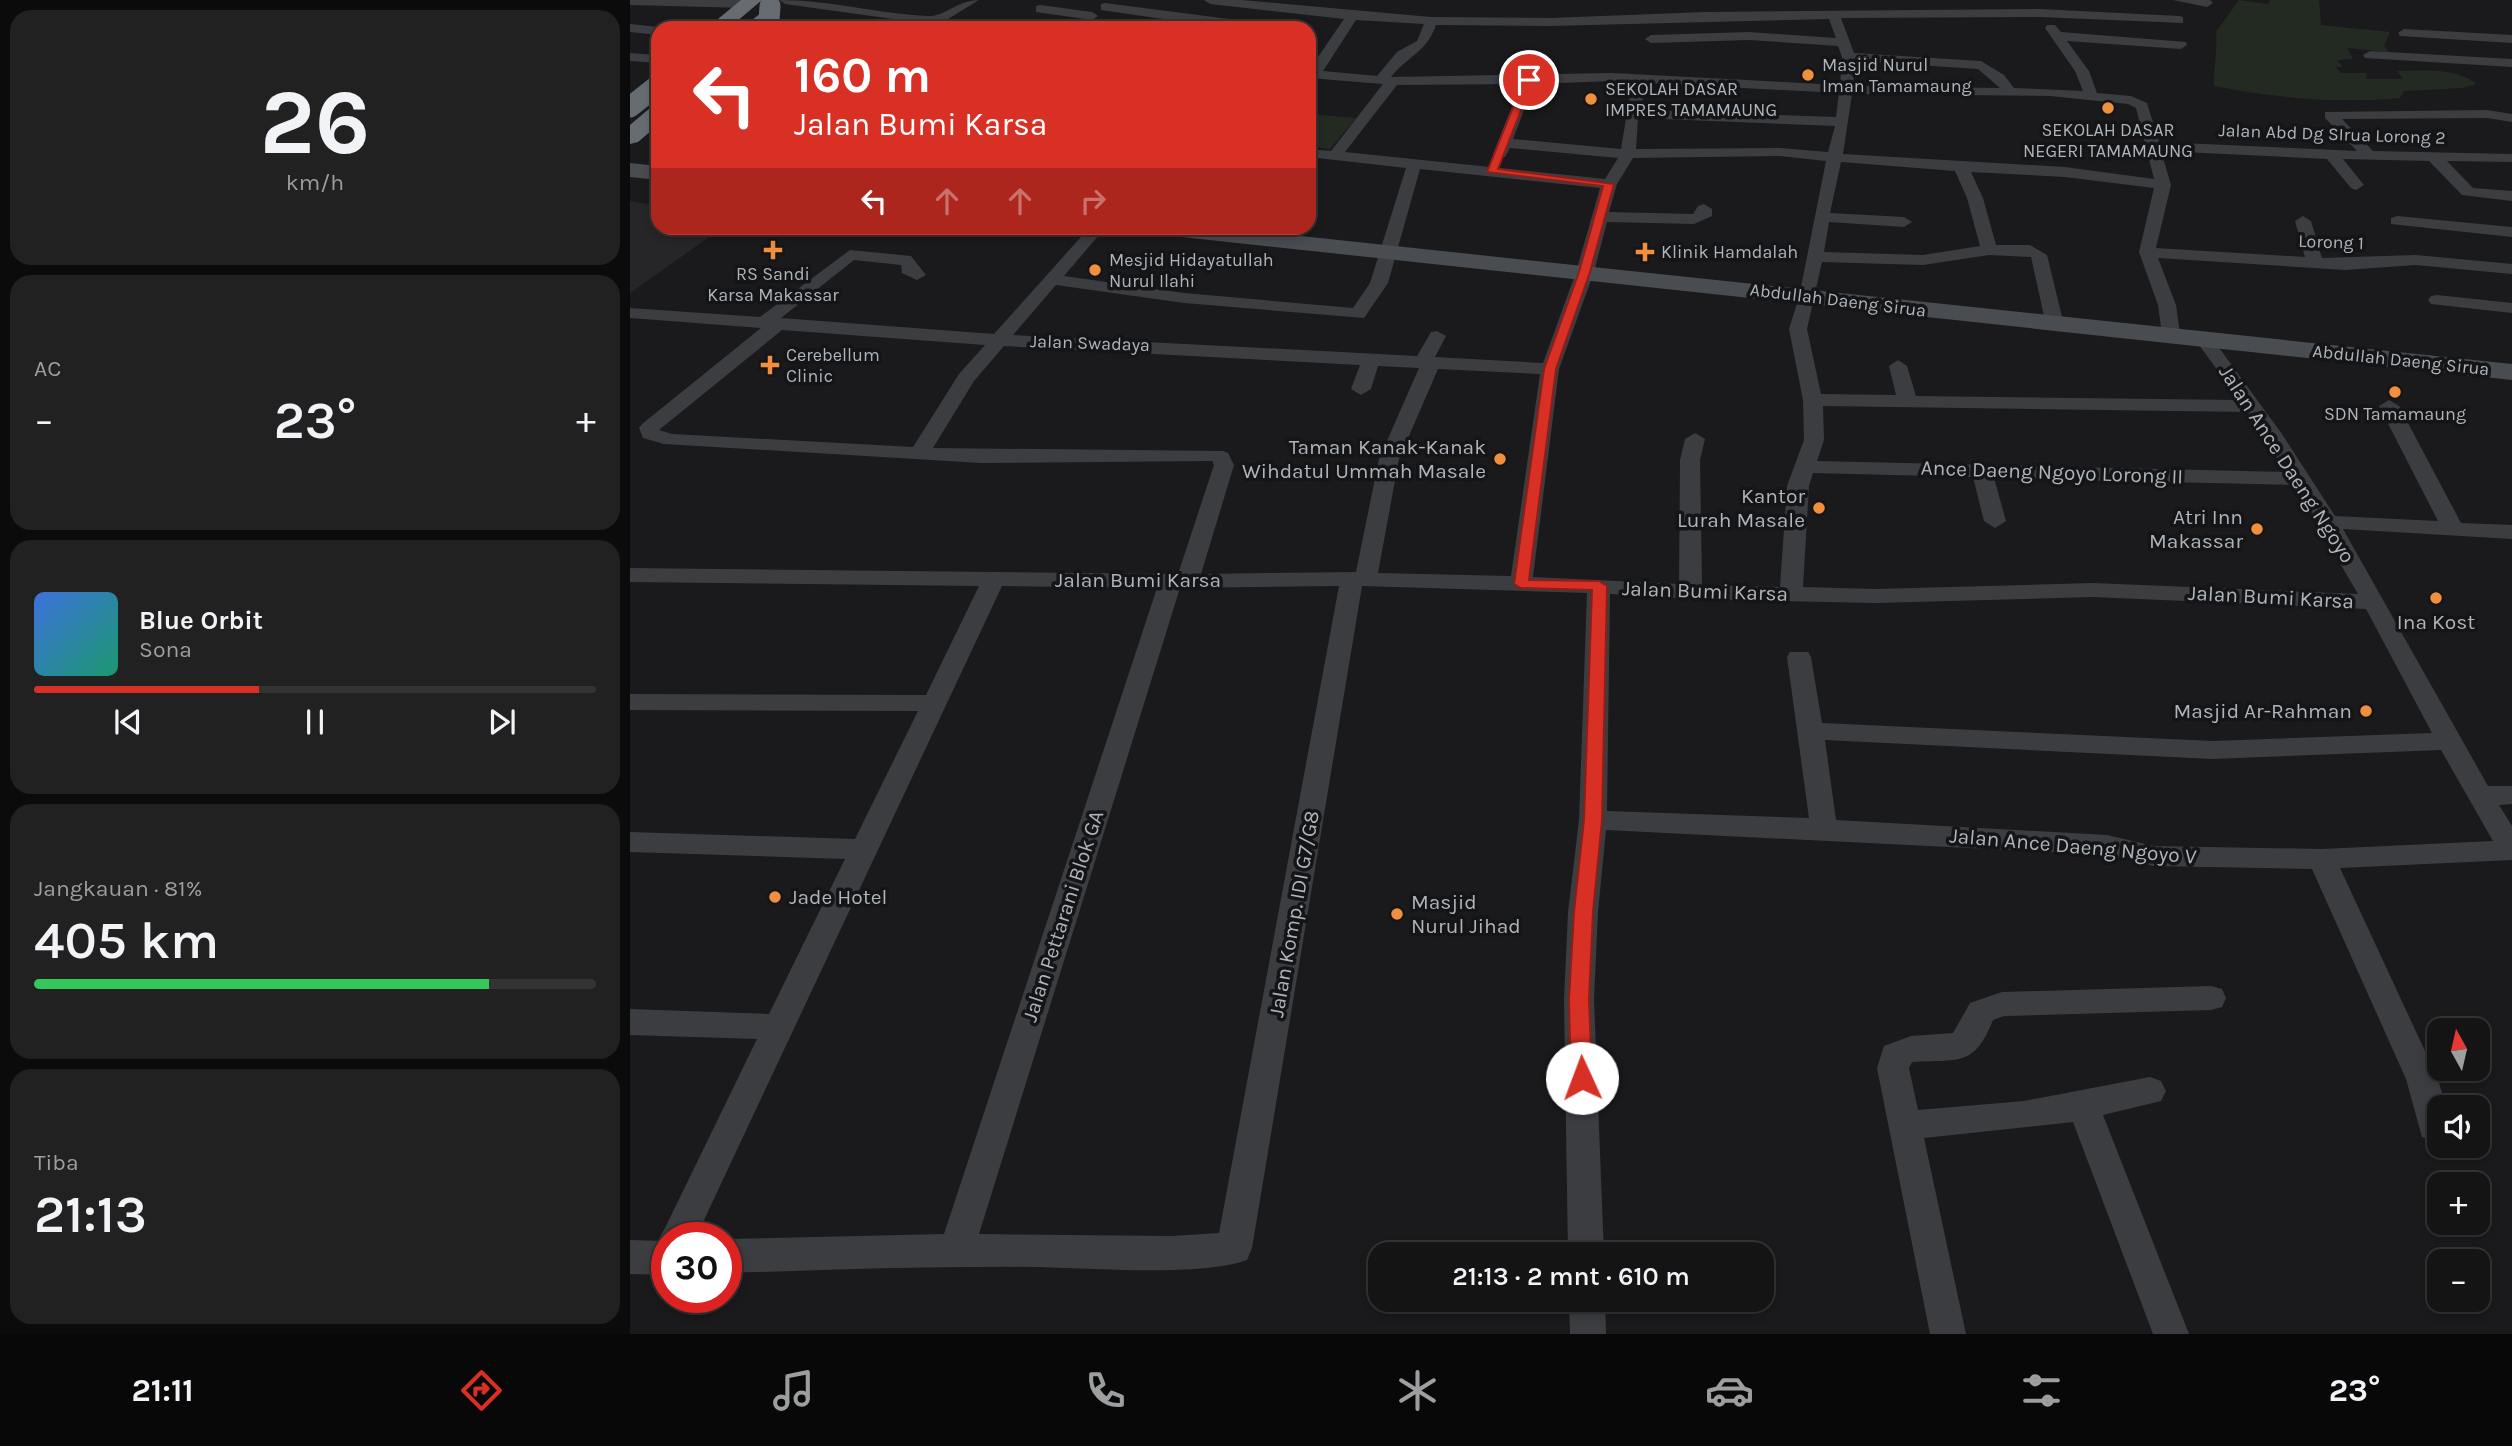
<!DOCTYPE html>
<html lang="id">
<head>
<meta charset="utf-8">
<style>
  :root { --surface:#141415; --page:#212122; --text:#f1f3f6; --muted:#9d9ea0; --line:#333334; --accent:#d93025 }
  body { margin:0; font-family:Karla,sans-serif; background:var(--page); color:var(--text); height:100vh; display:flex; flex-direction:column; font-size:26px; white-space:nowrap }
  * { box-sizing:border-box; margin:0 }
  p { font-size:23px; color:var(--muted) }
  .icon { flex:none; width:38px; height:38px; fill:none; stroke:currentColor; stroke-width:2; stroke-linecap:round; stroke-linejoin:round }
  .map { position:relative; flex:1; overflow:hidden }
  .details { display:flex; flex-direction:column; gap:10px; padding:10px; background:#0b0b0c; width:630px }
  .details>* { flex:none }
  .top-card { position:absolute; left:21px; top:21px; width:665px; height:214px; border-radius:21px; box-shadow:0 4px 10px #0003,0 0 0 2px var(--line); background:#d93025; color:#fff; overflow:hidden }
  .needle { width:46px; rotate:352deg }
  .buttons { position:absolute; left:1797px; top:1018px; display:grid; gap:14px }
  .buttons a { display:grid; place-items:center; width:63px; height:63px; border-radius:14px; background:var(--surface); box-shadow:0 4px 10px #0003,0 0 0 2px var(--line); font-size:35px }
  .speed { position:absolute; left:21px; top:1222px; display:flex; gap:14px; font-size:35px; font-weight:700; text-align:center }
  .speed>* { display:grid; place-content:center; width:91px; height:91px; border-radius:50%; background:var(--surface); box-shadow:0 4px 10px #0003,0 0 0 2px var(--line); line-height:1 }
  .speed .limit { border:10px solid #d22; background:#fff; color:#111 }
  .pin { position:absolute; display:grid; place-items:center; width:60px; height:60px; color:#fff; margin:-30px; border:4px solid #fff; border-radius:50%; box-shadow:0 2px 7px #0007 }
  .me { position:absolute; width:77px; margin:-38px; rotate:358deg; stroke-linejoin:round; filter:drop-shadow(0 0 5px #0008) }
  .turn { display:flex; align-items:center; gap:24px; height:147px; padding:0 28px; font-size:32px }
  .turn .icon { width:91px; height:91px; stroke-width:2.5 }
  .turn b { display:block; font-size:49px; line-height:60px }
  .lanes { display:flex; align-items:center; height:66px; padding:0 28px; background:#0003; justify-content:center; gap:35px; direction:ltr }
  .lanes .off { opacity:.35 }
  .big { font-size:52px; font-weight:600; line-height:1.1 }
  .details .widget { flex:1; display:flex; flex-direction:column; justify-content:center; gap:10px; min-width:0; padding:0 24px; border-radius:21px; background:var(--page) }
  .details .dial { align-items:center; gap:0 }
  .dial b { font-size:91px; line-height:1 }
  .song { display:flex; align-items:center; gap:21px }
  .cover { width:84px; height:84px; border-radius:10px; background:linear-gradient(135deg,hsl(220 70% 55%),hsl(160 70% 35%)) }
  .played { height:7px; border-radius:4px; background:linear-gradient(90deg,var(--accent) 40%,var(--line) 40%) }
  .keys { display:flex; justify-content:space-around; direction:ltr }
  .heat { display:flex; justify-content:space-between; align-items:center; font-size:38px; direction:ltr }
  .charge { height:10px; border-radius:5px; background:linear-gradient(90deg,#34c759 81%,var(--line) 0) }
  .trip { position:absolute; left:738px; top:1242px; width:406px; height:70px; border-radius:21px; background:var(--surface); box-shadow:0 4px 10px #0003,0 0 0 2px var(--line); font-weight:600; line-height:70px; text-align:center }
  .tabs { display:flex; height:112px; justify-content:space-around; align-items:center; background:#080808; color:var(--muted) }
  .tabs .icon { width:49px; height:49px }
  .tabs .on { color:var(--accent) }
  .tabs b { font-size:32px; color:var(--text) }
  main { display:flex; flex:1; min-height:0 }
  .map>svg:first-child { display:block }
  .built { fill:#262629 }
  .green { fill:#222a22 }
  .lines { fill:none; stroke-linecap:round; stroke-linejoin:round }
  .street { fill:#3b3d41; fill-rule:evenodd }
  .secondary { fill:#494d51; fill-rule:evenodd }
  .highway { fill:#676c72; fill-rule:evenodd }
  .highway-bridge { stroke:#676c72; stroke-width:21 }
  .route { fill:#d93025; stroke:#8d1f18; stroke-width:2 }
  .poi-dot { fill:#f08f3e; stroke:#151517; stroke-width:2.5 }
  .labels { text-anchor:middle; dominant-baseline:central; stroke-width:7; stroke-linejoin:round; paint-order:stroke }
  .far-poi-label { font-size:18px; fill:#adb4bb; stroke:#151517; text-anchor:start }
  .far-street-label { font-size:18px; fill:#adb4bb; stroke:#151517 }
  .poi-label { font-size:21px; fill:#adb4bb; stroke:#151517; text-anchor:end }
  .street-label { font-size:21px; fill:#adb4bb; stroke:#151517 }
</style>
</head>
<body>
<main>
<section class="details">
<div class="widget dial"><b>26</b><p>km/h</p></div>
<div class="widget"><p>AC</p>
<div class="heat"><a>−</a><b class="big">23°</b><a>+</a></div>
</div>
<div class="widget">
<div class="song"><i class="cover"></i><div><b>Blue Orbit</b><p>Sona</p></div></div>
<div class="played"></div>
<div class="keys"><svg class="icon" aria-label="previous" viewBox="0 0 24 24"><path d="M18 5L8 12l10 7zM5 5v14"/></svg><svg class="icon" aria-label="pause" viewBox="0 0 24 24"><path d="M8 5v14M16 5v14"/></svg><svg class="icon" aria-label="next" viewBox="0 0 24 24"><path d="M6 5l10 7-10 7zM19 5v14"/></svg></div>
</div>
<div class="widget"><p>Jangkauan · 81%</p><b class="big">405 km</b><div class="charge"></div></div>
<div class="widget"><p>Tiba</p><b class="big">21:13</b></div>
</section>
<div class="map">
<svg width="1882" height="1334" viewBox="0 0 1882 1334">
  <rect width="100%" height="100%" fill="#1a1a1c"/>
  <path class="built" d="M 0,201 L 28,206 L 28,228 L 92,228 L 0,293 Z"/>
  <g class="green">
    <path d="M 1609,0 L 1638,4 L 1640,0 L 1689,0 L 1691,25 L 1760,32 L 1754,46 L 1759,52 L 1717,48 L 1723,59 L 1707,60 L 1713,67 L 1706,67 L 1711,73 L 1736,73 L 1737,79 L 1773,79 L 1767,71 C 1792,71 1827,67 1846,84 L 1833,88 L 1774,91 L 1770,98 C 1707,104 1646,98 1584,86 C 1583,67 1588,51 1586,32 Z"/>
    <path d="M 679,114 L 726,118 L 700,149 L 679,147 Z"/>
  </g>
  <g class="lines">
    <g class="street">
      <path d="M 0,0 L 118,0 L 124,4 L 118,8 L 0,5 Z"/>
      <path d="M 149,0 C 200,0 249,14 299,16 C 314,17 328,0 349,0 L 318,19 L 361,28 L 328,28 L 155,4 Z"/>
      <path d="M 574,0 L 612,0 L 801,17 L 920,18 L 1076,12 L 1410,9 L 1549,16 L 1553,17 L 1553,23 L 1410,17 L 1211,18 L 1224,53 L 1351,61 L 1374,75 L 1384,88 L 1453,91 L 1445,71 L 1415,28 L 1417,25 L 1425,25 L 1431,32 L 1556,42 L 1557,45 L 1551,49 L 1437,41 L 1459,71 L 1467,93 L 1501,96 L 1517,103 L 1529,142 L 1727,151 L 1695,118 L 1695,112 L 1857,110 L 1882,114 L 1882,122 L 1857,118 L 1712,119 L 1743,151 L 1882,154 L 1882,162 L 1817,161 L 1843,188 L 1882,191 L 1882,201 L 1832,195 L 1799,161 L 1713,159 L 1734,185 L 1726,190 L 1721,188 L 1697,159 L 1531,151 L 1541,185 L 1526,248 L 1675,257 L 1665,221 L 1673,216 L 1681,221 L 1692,258 L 1786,255 L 1882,264 L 1882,274 L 1786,265 L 1715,270 L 1528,258 L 1546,305 L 1550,334 L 1541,339 L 1532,334 L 1528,305 L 1509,252 L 1524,188 L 1435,177 L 1341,172 L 1353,198 L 1366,245 L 1400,245 L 1417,255 L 1434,325 L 1431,329 L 1425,330 L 1416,325 L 1401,257 L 1359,255 L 1293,265 L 1192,262 L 1177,329 L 1191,394 L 1266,395 L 1259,366 L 1268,360 L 1277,366 L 1286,396 L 1609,400 L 1564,338 L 1573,332 L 1579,334 L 1652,434 L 1705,516 L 1808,521 L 1749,406 L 1759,400 L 1769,406 L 1831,523 L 1882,525 L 1882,539 L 1713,529 L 1858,786 L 1882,786 L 1882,804 L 1869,805 L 1882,826 L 1882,860 L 1710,868 L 1808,1079 L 1816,1108 L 1810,1108 L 1810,1139 L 1804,1141 L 1792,1137 L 1776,1079 L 1682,869 L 1524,866 L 1477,855 L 976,830 L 968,912 L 964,999 L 974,1255 L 938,1255 L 934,999 L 938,912 L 949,820 L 957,593 L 732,586 L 622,1248 L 617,1260 C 570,1277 458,1268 405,1267 C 302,1266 199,1270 96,1273 L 96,1239 L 314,1234 L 527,588 L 372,586 L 66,1237 L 37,1237 L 37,1275 L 0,1274 L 0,1240 L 32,1241 L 30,1237 L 36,1226 L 127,1039 L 0,1035 L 0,1009 L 139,1014 L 215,859 L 0,852 L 0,832 L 225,839 L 288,711 L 0,710 L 0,694 L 296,695 L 349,586 L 0,582 L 0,568 L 548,574 L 584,465 L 582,461 L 351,463 L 34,444 L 13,438 L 9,428 L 12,424 L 131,328 L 0,318 L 0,308 L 130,317 L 220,250 L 281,256 L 296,275 L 287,280 L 272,273 L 271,265 L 224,260 L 151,318 L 364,334 L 459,228 L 475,228 L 434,276 L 554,293 L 723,308 L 740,283 L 776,168 L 679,157 L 679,149 L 701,151 L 753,84 L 679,78 L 679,70 L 714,19 L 580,4 ZM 1199,19 L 1206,38 L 1119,32 L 1021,35 L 1015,39 L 1021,43 L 1119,40 L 1208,46 L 1212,57 L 1210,85 L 982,73 L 761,77 C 780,54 796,53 806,25 L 920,26 ZM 726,20 L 794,24 L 787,41 L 767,52 L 747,76 L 693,71 ZM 1225,61 L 1348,69 L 1370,88 L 1223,86 ZM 982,81 L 1209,93 L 1206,117 L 1010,110 L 1014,94 L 1007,90 L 1000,94 L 991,149 L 883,139 L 904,84 ZM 891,84 L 863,154 L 865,157 L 875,157 L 880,148 L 988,158 L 975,179 L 715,152 L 767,85 ZM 1222,94 L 1420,96 L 1498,104 L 1506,108 L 1524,179 L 1435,167 L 1213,154 ZM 1008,118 L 1205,126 L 1198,152 L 1150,148 L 1006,149 ZM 1150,156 L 1196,161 L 1169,297 L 1159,329 L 1173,400 L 1174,440 L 1157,486 L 1150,587 L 1072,585 L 1070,460 L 1075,439 L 1065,433 L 1055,439 L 1050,460 L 1049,584 L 903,577 L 929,369 L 964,272 L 977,222 L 1064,224 L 1082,216 L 1082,209 L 1074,204 L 1068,206 L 1063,214 L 979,212 L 987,184 L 1003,158 ZM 1211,162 L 1325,171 L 1337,198 L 1350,246 L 1293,255 L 1194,252 L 1199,222 L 1274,227 L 1282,222 L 1274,217 L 1200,213 ZM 790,169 L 970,188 L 946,272 L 913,363 L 805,357 L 816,336 L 807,331 L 801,332 L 787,356 L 383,335 L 426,285 L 554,303 L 734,318 L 758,283 ZM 152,330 L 355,345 L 329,374 L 283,447 L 42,434 L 29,430 ZM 374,346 L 730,365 L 721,389 L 731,395 L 741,389 L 748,366 L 789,368 L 749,459 L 726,572 L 571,574 L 604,465 L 598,453 L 593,451 L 303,448 L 344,381 ZM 808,369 L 910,374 L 881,576 L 748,573 L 769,459 ZM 1193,406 L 1617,412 L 1656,472 L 1187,461 L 1194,440 ZM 1183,473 L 1343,477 L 1354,521 L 1365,528 L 1376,521 L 1364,478 L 1664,485 L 1728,594 L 1463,583 L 1246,589 L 1173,587 L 1179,486 ZM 709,586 L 589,1233 L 542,1236 L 349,1234 L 550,588 ZM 980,594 L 1061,599 L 1246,603 L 1463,597 L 1736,609 L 1802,733 L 1583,741 L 1192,723 L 1181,657 L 1178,652 L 1160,652 L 1157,657 L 1179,818 L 977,811 ZM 1195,740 L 1583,759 L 1811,750 L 1863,841 L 1692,849 L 1524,846 L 1477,835 L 1206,820 Z"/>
      <path d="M 1543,0 L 1580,0 L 1583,3 L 1577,7 Z"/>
      <path d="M 475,3 L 599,19 L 609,25 L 607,28 L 595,28 L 471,10 L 471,4 Z"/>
      <path d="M 410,5 L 462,12 L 468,16 L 462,20 L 406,12 L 406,6 Z"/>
      <path d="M 0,24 L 28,27 L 31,28 L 28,28 L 28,35 L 0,32 Z"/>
      <path d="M 1774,29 L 1882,35 L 1882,43 L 1770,36 L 1768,33 Z"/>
      <path d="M 1740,51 L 1882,59 L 1882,67 L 1735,58 L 1733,55 Z"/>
      <path d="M 0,53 L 28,55 L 28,63 L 0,61 Z"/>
      <path d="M 1767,216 L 1882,227 L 1882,237 L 1761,224 L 1761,218 Z"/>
      <path d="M 1807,295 L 1882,303 L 1882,313 L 1801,304 L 1798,300 L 1801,296 Z"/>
      <path d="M 1581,986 L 1592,989 L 1596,998 L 1592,1007 L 1581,1010 L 1374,1016 L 1363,1020 C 1344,1068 1328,1059 1282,1062 L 1279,1068 L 1288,1110 L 1394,1101 L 1520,1077 L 1531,1081 L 1536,1091 L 1531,1101 L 1473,1115 L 1559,1334 L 1523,1334 L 1443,1122 L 1294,1138 L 1336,1334 L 1300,1334 L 1247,1068 L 1254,1046 L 1281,1036 L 1323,1033 L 1340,1003 L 1372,992 Z"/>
      <path d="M 939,1300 L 975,1300 L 976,1334 L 940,1334 Z"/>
    </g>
    <g class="secondary">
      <path d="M 0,163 L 28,166 L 28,180 L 0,177 Z"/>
      <path d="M 521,228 L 594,228 L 1882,364 L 1882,380 L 533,235 L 525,233 Z"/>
    </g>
    <g class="highway">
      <path d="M 111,0 L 132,0 L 99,28 L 77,28 Z"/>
      <path d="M 28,106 L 28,125 L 8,142 L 0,144 L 0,125 L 20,108 Z"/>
    </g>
    <g class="highway-bridge">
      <path d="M 129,28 L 139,20 L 140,6"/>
      <path d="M 0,107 L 28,85"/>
    </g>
  </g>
  <path class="route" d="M 899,77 L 903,80 L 868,169 L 984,184 L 960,272 L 926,369 L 899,580 L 969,581 L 977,586 L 972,820 L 963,912 L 959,999 L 962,1078 L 959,1084 L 952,1086 L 944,1084 L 941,1078 L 939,999 L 944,912 L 954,820 L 962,590 L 891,588 L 884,584 L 914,369 L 949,272 L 973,186 L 857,172 L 894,80 Z"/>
  <g class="poi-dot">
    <circle cx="1178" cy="75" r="7"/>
    <circle cx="961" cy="99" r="7"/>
    <circle cx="1478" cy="108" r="7"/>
    <path d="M139.5 239.5h7v7h7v7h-7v7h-7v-7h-7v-7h7z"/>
    <path d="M1011.5 241.5h7v7h7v7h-7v7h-7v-7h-7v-7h7z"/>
    <circle cx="465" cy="270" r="7"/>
    <path d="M136.5 354.5h7v7h7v7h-7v7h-7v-7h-7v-7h7z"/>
    <circle cx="1765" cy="392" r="7"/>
    <circle cx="870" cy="459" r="7"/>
    <circle cx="1189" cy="508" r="7"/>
    <circle cx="1627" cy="529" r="7"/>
    <circle cx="1806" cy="598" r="7"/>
    <circle cx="1736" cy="711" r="7"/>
    <circle cx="145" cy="897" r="7"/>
    <circle cx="767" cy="914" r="7"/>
  </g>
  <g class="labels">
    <g class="far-poi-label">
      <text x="1192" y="65">Masjid Nurul<tspan x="1192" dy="21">Iman Tamamaung</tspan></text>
      <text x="975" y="89">SEKOLAH DASAR<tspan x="975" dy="21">IMPRES TAMAMAUNG</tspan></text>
      <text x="1478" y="130" text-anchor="middle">SEKOLAH DASAR<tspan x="1478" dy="21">NEGERI TAMAMAUNG</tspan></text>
      <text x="1031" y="252">Klinik Hamdalah</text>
      <text x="479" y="260">Mesjid Hidayatullah<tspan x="479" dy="21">Nurul Ilahi</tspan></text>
      <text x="143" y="274" text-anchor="middle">RS Sandi<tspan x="143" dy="21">Karsa Makassar</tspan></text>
      <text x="156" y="355">Cerebellum<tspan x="156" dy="21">Clinic</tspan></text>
      <text x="1765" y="414" text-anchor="middle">SDN Tamamaung</text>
    </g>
    <g class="far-street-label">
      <text transform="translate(1702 134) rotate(2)">Jalan Abd Dg SIrua Lorong 2</text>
      <text transform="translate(1701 242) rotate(2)">Lorong 1</text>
      <text transform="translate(1208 300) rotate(7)">Abdullah Daeng Sirua</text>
      <text transform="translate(460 343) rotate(2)">Jalan Swadaya</text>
      <text transform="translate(1771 360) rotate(6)">Abdullah Daeng Sirua</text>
    </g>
    <g class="poi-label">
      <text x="856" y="447">Taman Kanak-Kanak<tspan x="856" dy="24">Wihdatul Ummah Masale</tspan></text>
      <text x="1175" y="496">Kantor<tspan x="1175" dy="24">Lurah Masale</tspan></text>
      <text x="1613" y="517">Atri Inn<tspan x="1613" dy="24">Makassar</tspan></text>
      <text x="1806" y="622" text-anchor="middle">Ina Kost</text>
      <text x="1722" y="711">Masjid Ar-Rahman</text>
      <text x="159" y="897" text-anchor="start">Jade Hotel</text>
      <text x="781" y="902" text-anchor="start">Masjid<tspan x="781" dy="24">Nurul Jihad</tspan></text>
    </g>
    <g class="street-label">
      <text transform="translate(1657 464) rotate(57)">Jalan Ance Daeng Ngoyo</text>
      <text transform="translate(1422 472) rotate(2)">Ance Daeng Ngoyo Lorong II</text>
      <text x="508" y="580">Jalan Bumi Karsa</text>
      <text transform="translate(1075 591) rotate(2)">Jalan Bumi Karsa</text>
      <text transform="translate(1641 597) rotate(3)">Jalan Bumi Karsa</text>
      <text transform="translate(1443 846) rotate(5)">Jalan Ance Daeng Ngoyo V</text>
      <text transform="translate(664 914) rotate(-80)">Jalan Komp. IDI G7/G8</text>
      <text transform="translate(433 916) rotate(-72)">Jalan Pettarani Blok GA</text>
    </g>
  </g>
</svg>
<div class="buttons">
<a><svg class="needle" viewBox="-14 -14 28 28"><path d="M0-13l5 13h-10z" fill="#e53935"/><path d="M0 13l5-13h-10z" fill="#9d9ea0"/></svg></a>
<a><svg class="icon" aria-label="sound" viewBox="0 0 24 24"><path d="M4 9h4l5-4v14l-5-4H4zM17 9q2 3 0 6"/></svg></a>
<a>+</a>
<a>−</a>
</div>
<div class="speed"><div class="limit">30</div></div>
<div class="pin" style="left:899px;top:80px;background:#d93025"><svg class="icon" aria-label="arrive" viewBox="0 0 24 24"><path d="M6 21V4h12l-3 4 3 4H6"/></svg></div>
<svg class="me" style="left:952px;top:1078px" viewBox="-20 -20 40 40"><circle r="19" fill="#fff"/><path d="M0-13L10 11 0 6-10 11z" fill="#d93025"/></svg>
<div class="trip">21:13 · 2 mnt · 610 m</div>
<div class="top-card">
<div class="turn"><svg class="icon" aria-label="left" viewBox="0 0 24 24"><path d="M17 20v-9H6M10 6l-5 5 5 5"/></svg><div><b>160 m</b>Jalan Bumi Karsa</div></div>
<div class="lanes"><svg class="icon" aria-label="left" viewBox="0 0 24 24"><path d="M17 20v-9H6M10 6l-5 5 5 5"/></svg><svg class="icon off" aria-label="ahead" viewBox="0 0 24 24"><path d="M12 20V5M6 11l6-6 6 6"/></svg><svg class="icon off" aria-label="ahead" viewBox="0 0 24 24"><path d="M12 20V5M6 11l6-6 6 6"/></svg><svg class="icon off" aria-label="right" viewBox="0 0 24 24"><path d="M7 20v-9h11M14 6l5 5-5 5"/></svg></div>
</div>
</div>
</main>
<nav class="tabs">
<b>21:11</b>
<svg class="icon on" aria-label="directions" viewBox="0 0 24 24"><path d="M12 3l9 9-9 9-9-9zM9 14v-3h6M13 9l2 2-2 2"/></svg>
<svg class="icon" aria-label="music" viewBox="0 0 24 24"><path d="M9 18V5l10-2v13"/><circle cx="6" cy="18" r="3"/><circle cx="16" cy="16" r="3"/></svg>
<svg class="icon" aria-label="phone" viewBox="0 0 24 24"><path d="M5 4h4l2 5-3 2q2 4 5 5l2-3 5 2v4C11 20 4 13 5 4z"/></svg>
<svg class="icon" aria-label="climate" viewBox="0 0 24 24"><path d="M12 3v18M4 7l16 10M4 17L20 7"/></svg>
<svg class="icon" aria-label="car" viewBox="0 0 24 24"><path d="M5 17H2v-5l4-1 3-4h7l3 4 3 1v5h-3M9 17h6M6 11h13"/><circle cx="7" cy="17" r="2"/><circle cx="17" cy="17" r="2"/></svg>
<svg class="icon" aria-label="filters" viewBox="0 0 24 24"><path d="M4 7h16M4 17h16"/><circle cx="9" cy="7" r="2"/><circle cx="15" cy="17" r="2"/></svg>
<b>23°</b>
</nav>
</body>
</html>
